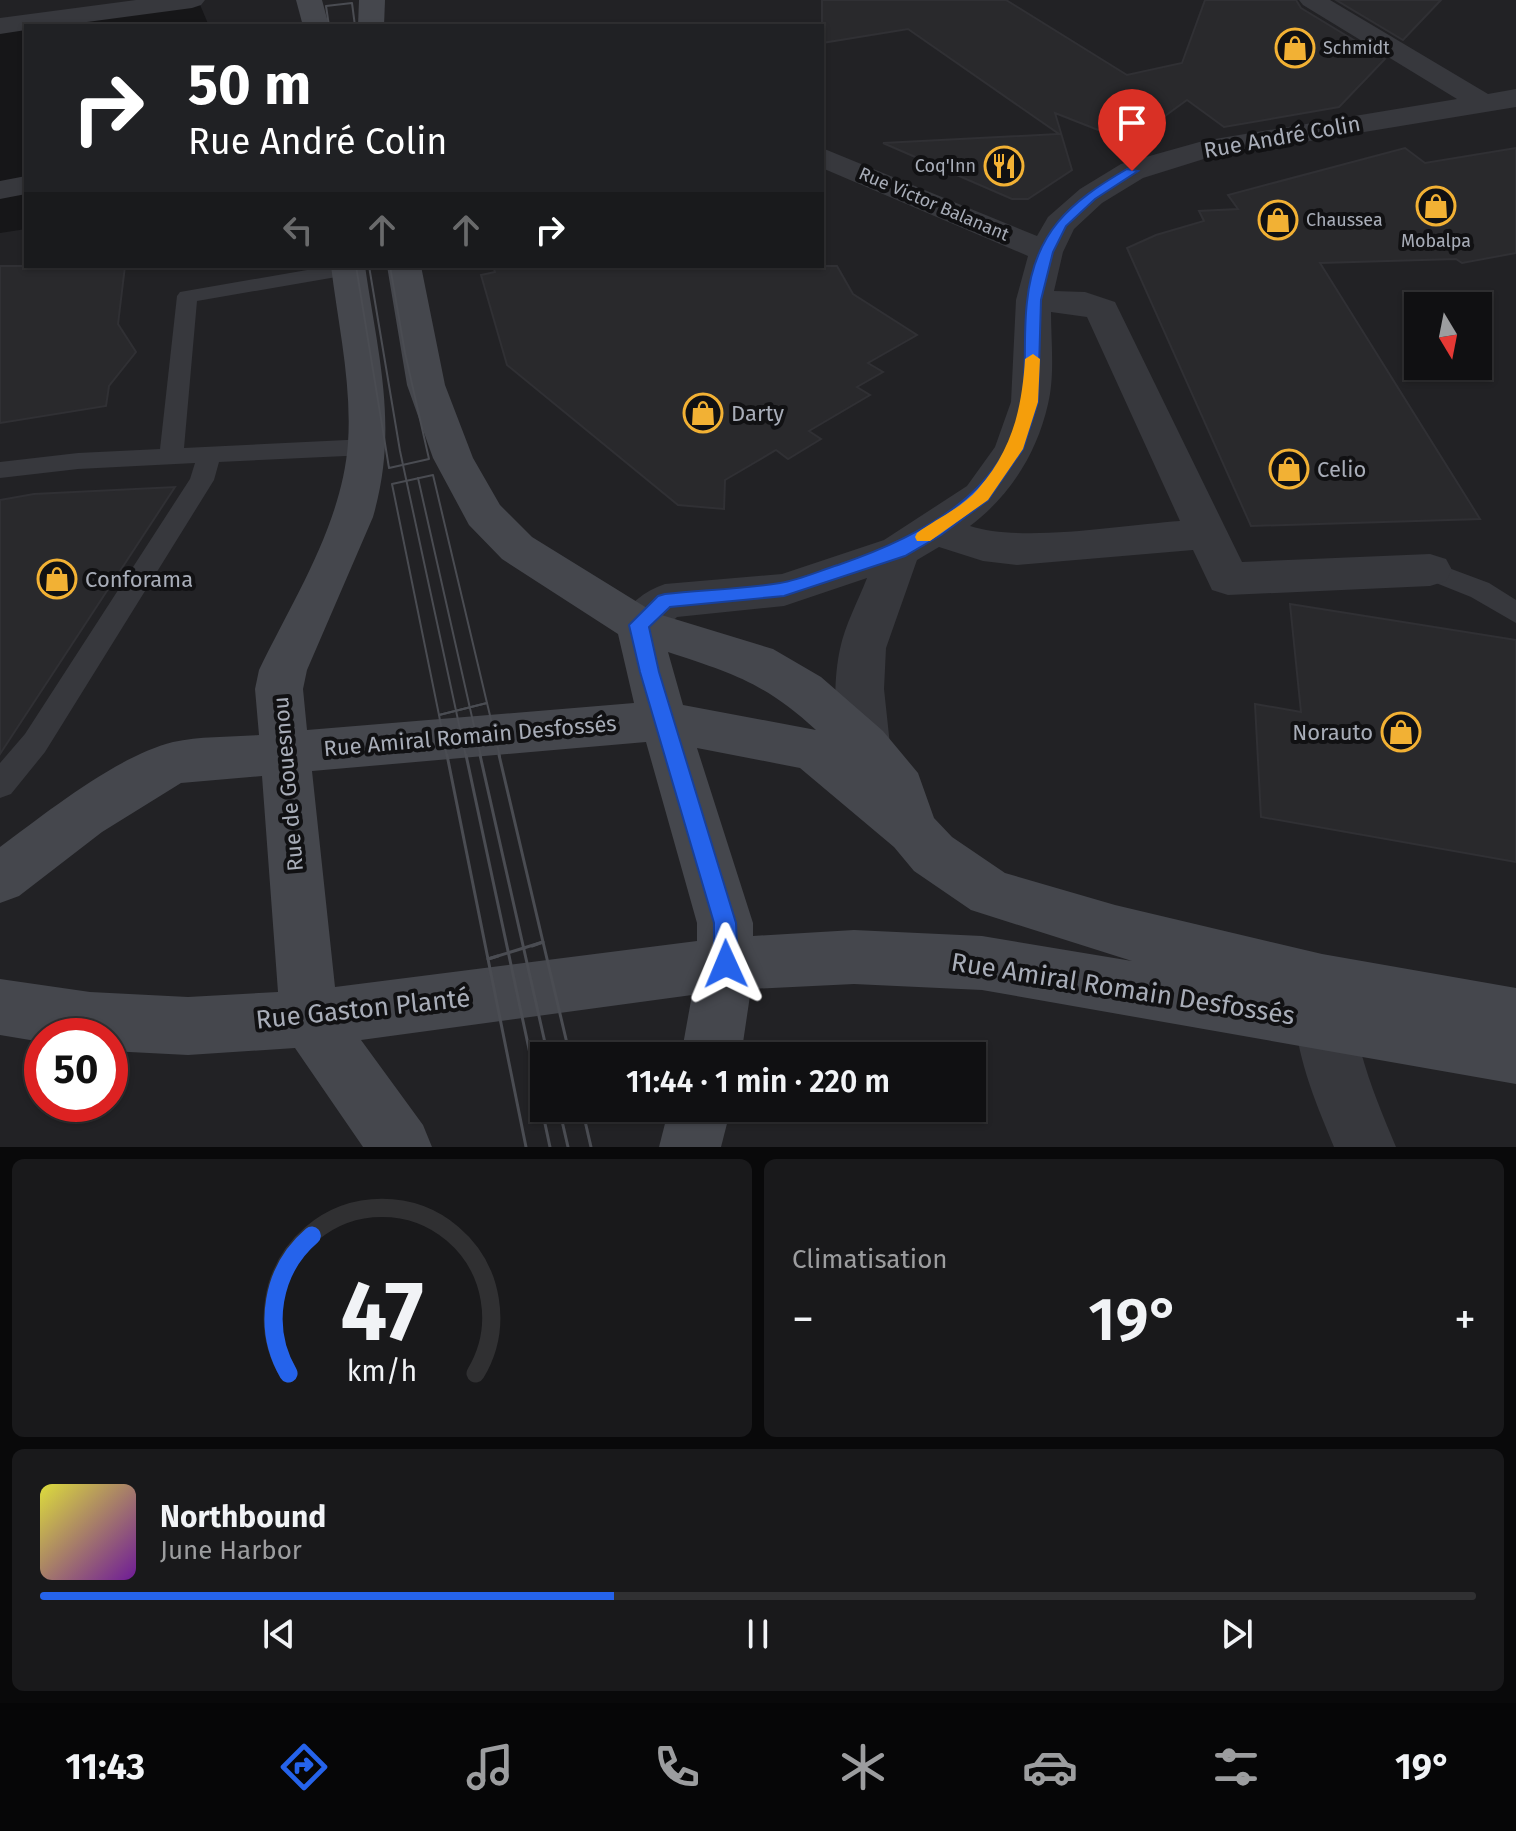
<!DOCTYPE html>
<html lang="fr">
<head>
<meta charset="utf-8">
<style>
  :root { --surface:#101012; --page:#19191b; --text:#f1f3f6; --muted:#9c9d9f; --line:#303032; --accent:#2563eb }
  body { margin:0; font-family:"Fira Sans",sans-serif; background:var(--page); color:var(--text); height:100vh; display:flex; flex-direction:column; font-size:30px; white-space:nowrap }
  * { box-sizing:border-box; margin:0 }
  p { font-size:26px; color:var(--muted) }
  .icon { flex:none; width:44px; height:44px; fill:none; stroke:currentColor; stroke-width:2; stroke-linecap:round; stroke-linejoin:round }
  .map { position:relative; height:1147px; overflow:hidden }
  .panel { display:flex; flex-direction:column; gap:12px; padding:12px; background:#09090a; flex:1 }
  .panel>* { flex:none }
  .top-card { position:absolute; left:24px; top:24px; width:800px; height:244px; border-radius:0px; box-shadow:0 2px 6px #0004,0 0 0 2px var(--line); background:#202124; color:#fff; overflow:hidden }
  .needle { width:52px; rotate:170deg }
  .controls { position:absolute; left:1404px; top:292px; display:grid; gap:16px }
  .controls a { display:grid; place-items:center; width:88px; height:88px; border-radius:0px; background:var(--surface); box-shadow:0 2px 6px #0004,0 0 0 2px var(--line); font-size:40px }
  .speed { position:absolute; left:24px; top:1018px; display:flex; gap:16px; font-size:40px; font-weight:700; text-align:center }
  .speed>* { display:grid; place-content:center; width:104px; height:104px; border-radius:50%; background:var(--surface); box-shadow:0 2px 6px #0004,0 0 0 2px var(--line); line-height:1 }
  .speed .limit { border:12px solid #d22; background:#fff; color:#111 }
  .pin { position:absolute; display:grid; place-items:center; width:68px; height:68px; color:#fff; margin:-82px -34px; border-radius:50% 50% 50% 0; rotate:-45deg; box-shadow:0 0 8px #0007 }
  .pin .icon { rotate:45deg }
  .me { position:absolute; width:88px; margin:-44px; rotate:359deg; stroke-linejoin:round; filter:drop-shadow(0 0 6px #0008) }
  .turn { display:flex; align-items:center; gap:28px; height:168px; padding:0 32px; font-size:36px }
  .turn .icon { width:104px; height:104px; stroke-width:2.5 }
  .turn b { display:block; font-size:56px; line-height:68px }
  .lanes { display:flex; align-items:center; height:76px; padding:0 32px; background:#0003; justify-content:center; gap:40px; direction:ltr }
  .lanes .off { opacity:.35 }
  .big { font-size:60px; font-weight:600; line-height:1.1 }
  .panel .widget { flex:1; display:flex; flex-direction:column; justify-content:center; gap:12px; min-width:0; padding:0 28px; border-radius:12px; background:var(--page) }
  .panel .dial { align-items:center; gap:0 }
  .dial svg { height:208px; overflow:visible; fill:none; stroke:var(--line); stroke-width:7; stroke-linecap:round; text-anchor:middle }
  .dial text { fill:var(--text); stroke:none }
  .song { display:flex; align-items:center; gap:24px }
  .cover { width:96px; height:96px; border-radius:12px; background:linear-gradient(135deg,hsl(60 70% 55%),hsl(280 70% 35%)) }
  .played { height:8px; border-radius:4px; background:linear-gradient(90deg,var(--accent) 40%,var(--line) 40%) }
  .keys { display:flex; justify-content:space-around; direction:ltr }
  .heat { display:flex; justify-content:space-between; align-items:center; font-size:44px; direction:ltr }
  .panel .tiles { flex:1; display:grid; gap:12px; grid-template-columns:1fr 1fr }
  .widget:last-child { grid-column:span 2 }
  .trip { position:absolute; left:530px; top:1042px; width:456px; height:80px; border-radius:0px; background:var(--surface); box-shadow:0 2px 6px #0004,0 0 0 2px var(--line); font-weight:600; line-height:80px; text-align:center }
  .tab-bar { display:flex; height:128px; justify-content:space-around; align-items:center; background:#060607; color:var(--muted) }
  .tab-bar .icon { width:56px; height:56px }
  .tab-bar .on { color:var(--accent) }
  .tab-bar b { font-size:36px; color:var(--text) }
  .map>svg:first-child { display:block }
  .built { fill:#222225; fill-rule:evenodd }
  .building { fill:#29292c; stroke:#303034; stroke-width:2 }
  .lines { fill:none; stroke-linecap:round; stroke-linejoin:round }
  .lane { fill:#37383d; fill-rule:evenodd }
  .street { fill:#37383d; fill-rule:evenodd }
  .secondary { fill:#45474d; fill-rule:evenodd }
  .tram-far1 { stroke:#4a4c52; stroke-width:2 }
  .tram { stroke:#4a4c52; stroke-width:3 }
  .route { fill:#2563eb; stroke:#184099; stroke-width:2 }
  .slow { fill:#f59e0b }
  .labels { text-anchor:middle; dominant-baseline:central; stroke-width:8; stroke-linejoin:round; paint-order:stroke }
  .far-poi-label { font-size:18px; fill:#a8adb8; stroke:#111113; text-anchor:start }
  .far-street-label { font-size:18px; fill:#a8adb8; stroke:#111113 }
  .street-label { font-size:22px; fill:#a8adb8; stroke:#111113 }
  .poi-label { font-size:22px; fill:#a8adb8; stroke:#111113; text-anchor:start }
  .near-street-label { font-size:26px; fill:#a8adb8; stroke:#111113 }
</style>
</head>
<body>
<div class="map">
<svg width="1516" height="1147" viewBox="0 0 1516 1147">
  <rect width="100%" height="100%" fill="#161618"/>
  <g class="built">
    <path d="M 0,0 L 169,0 L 15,18 L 0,18 Z"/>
    <path d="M 198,0 L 1516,0 L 1516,1147 L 0,1147 L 0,233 L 26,229 L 26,266 L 822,266 L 822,26 L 209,26 ZM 1418,306 L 1478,306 L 1478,366 L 1418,366 ZM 42,1036 L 110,1036 L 110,1104 L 42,1104 ZM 544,1056 L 972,1056 L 972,1108 L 544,1108 Z"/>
  </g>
  <g class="building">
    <path d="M 822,0 L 1006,0 L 1127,75 L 1182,63 L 1205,0 L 1296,0 L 1301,8 L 1385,59 L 1339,107 L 1224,127 L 1187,100 L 1129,142 L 1055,113 L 1072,170 L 1028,199 L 1012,199 L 883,143 L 1059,134 L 908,29 L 822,43 Z"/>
    <path d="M 1336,0 L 1441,0 L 1403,40 Z"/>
    <path d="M 1405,148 L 1425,163 L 1516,148 L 1516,253 L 1462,263 L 1456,259 L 1320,263 L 1480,519 L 1251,526 L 1127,248 L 1156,235 L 1204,221 L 1199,211 L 1238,209 L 1228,195 Z"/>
    <path d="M 0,266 L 125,266 L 118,324 L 136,352 L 109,386 L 106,406 L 0,423 Z"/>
    <path d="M 493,266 L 837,266 L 853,294 L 917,335 L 868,363 L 883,372 L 857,387 L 870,395 L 809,431 L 821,439 L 788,459 L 776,450 L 725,480 L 724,509 L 678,505 L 507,365 L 481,275 L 495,272 Z"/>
    <path d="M 175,487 L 63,658 L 0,754 L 0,500 L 34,494 Z"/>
    <path d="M 1290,604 L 1516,640 L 1516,862 L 1261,817 L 1255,704 L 1301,712 Z"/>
  </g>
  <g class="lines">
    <g class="lane">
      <path d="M 330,266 L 356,266 L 358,269 L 348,275 L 197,301 L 184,448 L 367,439 L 375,441 L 379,447 L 375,453 L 367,455 L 219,462 L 214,480 L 45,752 L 11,794 L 0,798 L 0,763 L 25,734 L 190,479 L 195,463 L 78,469 L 0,478 L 0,462 L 78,453 L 160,449 L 177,296 L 180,292 Z"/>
      <path d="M 1430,561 L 1489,583 L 1516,600 L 1516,623 L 1471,597 L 1421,577 L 1417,570 L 1421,563 Z"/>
    </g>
    <g class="street">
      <path d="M 136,0 L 205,0 L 201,5 L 192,8 L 57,26 L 26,26 L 26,30 L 0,34 L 0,18 Z"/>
      <path d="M 1299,0 L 1330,0 L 1488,94 L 1516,89 L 1516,107 L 1207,158 L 1143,178 L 1102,203 L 1074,229 L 1063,252 L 1054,291 L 1085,292 L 1115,302 L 1242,562 L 1430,554 L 1446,559 L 1452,570 L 1446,581 L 1430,586 L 1228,595 L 1212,590 L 1193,550 L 1017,565 L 983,561 L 939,547 L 917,560 L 886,648 L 884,689 L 890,745 L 883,759 L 865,765 L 847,759 C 833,730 833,681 840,649 C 845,625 858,601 867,578 L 784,606 L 677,617 L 655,637 L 639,642 L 623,637 L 616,625 C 627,605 644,591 665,584 L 782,574 L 884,540 L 967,486 L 995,447 L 1011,402 L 1016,300 L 1028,256 L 822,168 L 822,148 L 1037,236 L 1048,217 L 1080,189 L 1121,164 L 1203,141 L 1457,99 L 1303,5 ZM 1051,312 L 1087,317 L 1180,521 C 1123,525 1022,543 970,526 C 1010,496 1037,453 1048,404 C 1055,376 1051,341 1051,312 Z"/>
      <path d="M 26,176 L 26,194 L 0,199 L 0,181 Z"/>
      <path d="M 1322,963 L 1342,971 C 1353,997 1354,1025 1361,1052 C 1370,1085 1383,1116 1396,1147 L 1334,1147 C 1314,1098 1280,1022 1302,971 Z"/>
    </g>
    <g class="secondary">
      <path d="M 296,0 L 322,0 L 329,26 L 303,26 Z"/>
      <path d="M 359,0 L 385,0 L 384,26 L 358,26 Z"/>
      <path d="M 331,266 L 365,266 C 378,356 399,427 373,517 L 307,670 L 303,689 L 307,730 L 634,703 L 618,634 L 502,559 L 469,525 L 433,458 L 407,385 L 387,266 L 421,266 L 445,385 L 473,458 L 500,505 L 532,537 L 655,613 L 773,649 L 821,677 L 883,731 L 918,773 L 934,818 L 952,837 L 1005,873 L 1115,905 L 1322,954 L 1516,988 L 1516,1084 L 982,990 L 854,984 L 751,989 L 741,1056 L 681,1056 L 692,995 L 361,1040 L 423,1125 L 432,1147 L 363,1147 L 295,1048 L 188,1055 L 110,1051 L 110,1036 L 42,1036 L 42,1042 L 0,1035 L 0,979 L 90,992 L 188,997 L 278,992 L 262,776 L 181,783 L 102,832 L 19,896 L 0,903 L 0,847 C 46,813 117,756 173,742 C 200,736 231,737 259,735 L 255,689 L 259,670 C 294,598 342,524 348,443 C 352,384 338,324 331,266 ZM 668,652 C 732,673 765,683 816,730 L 683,705 ZM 646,742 L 697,923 L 697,941 L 335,987 L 312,771 ZM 697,748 L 800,768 L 894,847 L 914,871 L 971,910 L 1132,961 L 982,936 L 854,930 L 753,936 L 753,923 Z"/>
      <path d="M 669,1108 L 731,1108 L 721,1147 L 659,1147 Z"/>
    </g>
    <g class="tram-far1">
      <path d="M 329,26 L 326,6 L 352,3 L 355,26"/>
      <path d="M 356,266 L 389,468 L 429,459 L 405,353 L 390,266"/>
      <path d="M 369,266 L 400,451 L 466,757"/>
      <path d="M 433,475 L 487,703 L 439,715 L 392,484 Z"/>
      <path d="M 418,478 L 481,757"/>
      <path d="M 447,757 L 439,715 L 487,703 L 500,757"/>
    </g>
    <g class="tram">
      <path d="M 447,755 L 488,959 L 543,942 L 499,755"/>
      <path d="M 466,755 L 550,1147"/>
      <path d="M 480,755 L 548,1056"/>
      <path d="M 532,946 L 543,942 L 570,1056"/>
      <path d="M 498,956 L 488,959 L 526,1147"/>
      <path d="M 559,1108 L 568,1147"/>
      <path d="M 582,1108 L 591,1147"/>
    </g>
  </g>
  <path class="route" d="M 1127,169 L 1138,171 L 1095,199 L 1066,226 L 1053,252 L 1041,300 L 1038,402 L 1023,449 L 988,500 L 941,535 L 905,556 L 784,596 L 670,607 L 649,627 L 659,672 L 736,923 L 738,964 L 734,972 L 726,975 L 718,972 L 714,964 L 714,923 L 640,672 L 629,625 L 658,596 L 665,594 C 703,590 742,589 780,583 C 799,580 819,571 838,565 C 917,538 1009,493 1022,400 C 1027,368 1023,335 1027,302 C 1034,232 1070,202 1127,169 Z"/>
  <path class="slow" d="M 1033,354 L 1040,359 L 1038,402 L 1023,449 L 988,500 L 930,541 L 917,541 L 915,537 L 917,533 C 936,519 963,507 978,489 C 1012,450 1022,409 1025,359 Z"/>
  <defs>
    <g id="shop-ring" transform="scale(2)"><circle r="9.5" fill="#111113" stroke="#f2b134" stroke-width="1.5"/><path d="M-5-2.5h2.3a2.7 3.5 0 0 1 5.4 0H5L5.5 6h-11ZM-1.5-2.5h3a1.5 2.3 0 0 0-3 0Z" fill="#f2b134"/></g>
    <g id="restaurant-ring" transform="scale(2)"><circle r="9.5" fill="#111113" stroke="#f2b134" stroke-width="1.5"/><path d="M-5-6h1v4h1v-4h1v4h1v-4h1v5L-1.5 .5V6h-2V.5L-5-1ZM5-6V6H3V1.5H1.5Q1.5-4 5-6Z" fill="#f2b134"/></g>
  </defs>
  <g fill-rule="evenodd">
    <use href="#shop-ring" x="1295" y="48"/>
    <use href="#restaurant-ring" x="1004" y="166"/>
    <use href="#shop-ring" x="1436" y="206"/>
    <use href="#shop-ring" x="1278" y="220"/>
    <use href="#shop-ring" x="703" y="413"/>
    <use href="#shop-ring" x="1289" y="469"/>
    <use href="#shop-ring" x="57" y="579"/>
    <use href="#shop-ring" x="1401" y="732"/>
  </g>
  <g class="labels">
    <g class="far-poi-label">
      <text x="1323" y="48">Schmidt</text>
      <text x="976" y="166" text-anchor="end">Coq'Inn</text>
      <text x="1306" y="220">Chaussea</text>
      <text x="1436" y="241" text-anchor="middle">Mobalpa</text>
    </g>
    <g class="far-street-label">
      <text transform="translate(934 204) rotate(23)">Rue Victor Balanant</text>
    </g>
    <g class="street-label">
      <text transform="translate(1282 137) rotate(-10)">Rue André Colin</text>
      <text transform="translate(470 736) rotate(-5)">Rue Amiral Romain Desfossés</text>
      <text transform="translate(288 784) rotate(-95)">Rue de Gouesnou</text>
    </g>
    <g class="poi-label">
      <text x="731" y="413">Darty</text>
      <text x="1317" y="469">Celio</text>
      <text x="85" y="579">Conforama</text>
      <text x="1373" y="732" text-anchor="end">Norauto</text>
    </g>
    <g class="near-street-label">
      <text transform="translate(1123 989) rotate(9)">Rue Amiral Romain Desfossés</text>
      <text transform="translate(363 1009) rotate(-6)">Rue Gaston Planté</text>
    </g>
  </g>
</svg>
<div class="controls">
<a><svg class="needle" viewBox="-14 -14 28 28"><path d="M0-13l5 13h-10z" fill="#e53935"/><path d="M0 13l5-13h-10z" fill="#9c9d9f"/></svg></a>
</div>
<div class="speed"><div class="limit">50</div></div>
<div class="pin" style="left:1132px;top:171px;background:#d93025"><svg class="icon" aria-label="arrive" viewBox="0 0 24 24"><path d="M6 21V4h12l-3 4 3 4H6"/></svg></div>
<svg class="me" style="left:726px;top:964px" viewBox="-20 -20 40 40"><path d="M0-17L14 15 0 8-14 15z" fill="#2563eb" stroke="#fff" stroke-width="4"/></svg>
<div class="trip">11:44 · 1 min · 220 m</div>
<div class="top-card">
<div class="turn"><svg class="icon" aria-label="right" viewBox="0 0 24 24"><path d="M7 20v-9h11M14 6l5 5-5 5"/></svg><div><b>50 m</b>Rue André Colin</div></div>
<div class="lanes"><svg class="icon off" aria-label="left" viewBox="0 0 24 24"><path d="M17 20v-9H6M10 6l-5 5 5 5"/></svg><svg class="icon off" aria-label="ahead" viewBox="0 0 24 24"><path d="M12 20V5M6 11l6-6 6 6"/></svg><svg class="icon off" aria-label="ahead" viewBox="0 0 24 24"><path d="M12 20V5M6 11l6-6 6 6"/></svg><svg class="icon" aria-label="right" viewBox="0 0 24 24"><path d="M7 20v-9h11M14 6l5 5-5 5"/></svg></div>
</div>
</div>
<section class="panel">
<div class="tiles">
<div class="widget dial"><svg viewBox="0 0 100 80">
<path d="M14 69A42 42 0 1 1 86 69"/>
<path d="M14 69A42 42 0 0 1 23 16" stroke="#2563eb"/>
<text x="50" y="56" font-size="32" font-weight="700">47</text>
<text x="50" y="72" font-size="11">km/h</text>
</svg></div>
<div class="widget"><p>Climatisation</p>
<div class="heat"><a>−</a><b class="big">19°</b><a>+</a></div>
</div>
<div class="widget">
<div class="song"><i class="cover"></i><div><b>Northbound</b><p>June Harbor</p></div></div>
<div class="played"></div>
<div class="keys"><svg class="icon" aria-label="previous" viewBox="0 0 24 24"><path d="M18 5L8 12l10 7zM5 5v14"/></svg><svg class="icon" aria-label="pause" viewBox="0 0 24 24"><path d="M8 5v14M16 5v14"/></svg><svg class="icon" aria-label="next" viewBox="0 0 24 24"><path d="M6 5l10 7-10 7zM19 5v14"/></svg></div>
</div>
</div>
</section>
<nav class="tab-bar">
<b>11:43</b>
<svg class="icon on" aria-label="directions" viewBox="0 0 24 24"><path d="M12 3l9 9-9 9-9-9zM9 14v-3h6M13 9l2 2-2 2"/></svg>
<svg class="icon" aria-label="music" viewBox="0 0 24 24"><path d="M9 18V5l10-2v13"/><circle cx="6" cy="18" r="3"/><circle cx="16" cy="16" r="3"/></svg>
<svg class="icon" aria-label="phone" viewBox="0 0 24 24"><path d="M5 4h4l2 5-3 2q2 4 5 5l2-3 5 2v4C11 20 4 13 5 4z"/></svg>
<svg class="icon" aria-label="climate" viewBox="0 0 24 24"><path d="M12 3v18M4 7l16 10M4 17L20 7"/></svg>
<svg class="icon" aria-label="car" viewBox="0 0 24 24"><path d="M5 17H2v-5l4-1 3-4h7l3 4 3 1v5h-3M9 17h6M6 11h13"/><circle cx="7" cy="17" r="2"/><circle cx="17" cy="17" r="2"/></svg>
<svg class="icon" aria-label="filters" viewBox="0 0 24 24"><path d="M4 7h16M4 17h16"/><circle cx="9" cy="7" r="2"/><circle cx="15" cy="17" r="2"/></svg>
<b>19°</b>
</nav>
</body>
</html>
